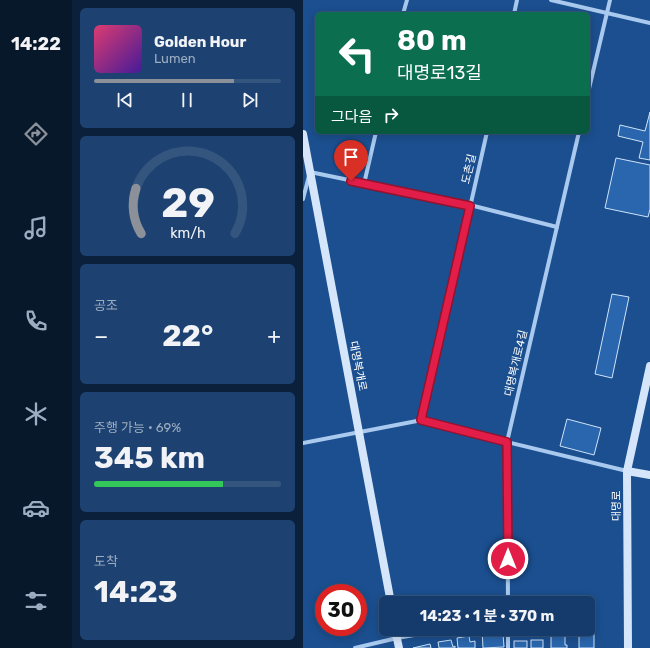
<!DOCTYPE html>
<html lang="ko">
<head>
<meta charset="utf-8">
<style>
  :root { --surface:#143b6b; --page:#1d4271; --text:#f1f3f6; --muted:#9dadc1; --line:#33557e; --accent:#8c9099 }
  body { margin:0; font-family:Rubik,"Noto Sans KR",sans-serif; background:var(--page); color:var(--text); height:100vh; display:flex; flex-direction:column; font-size:15px; white-space:nowrap }
  * { box-sizing:border-box; margin:0 }
  p { font-size:13px; color:var(--muted) }
  .icon { flex:none; width:22px; height:22px; fill:none; stroke:currentColor; stroke-width:2; stroke-linecap:round; stroke-linejoin:round }
  .map { position:relative; flex:1; overflow:hidden }
  .drawer { display:flex; flex-direction:column; gap:8px; padding:8px; background:#0b203b; width:231px }
  .drawer>* { flex:none }
  .top-card { position:absolute; left:12px; top:12px; width:275px; height:122px; border-radius:6px; box-shadow:0 2px 10px #0003,0 0 0 1px var(--line); background:#0b6e4f; color:#fff; overflow:hidden }
  .speed { position:absolute; left:12px; top:584px; display:flex; gap:8px; font-size:20px; font-weight:700; text-align:center }
  .speed>* { display:grid; place-content:center; width:52px; height:52px; border-radius:50%; background:var(--surface); box-shadow:0 2px 10px #0003,0 0 0 1px var(--line); line-height:1 }
  .speed .limit { border:6px solid #d22; background:#fff; color:#111 }
  .pin { position:absolute; display:grid; place-items:center; width:34px; height:34px; color:#fff; margin:-41px -17px; border-radius:50% 50% 50% 0; rotate:-45deg; box-shadow:0 0 4px #0007 }
  .pin .icon { rotate:45deg }
  .me { position:absolute; width:44px; margin:-22px; rotate:0deg; stroke-linejoin:round; filter:drop-shadow(0 0 3px #0008) }
  .turn { display:flex; align-items:center; gap:14px; height:84px; padding:0 16px; font-size:18px }
  .turn .icon { width:52px; height:52px; stroke-width:2.5 }
  .turn b { display:block; font-size:28px; line-height:34px }
  .then { display:flex; align-items:center; height:38px; padding:0 16px; background:#0003; gap:8px; font-size:15px }
  .big { font-size:30px; font-weight:700; line-height:1.1 }
  .drawer .tile { flex:1; display:flex; flex-direction:column; justify-content:center; gap:6px; min-width:0; padding:0 14px; border-radius:6px; background:var(--page) }
  .drawer .dial { align-items:center; gap:0 }
  .dial svg { height:104px; overflow:visible; fill:none; stroke:var(--line); stroke-width:7; stroke-linecap:round; text-anchor:middle }
  .dial text { fill:var(--text); stroke:none }
  .song { display:flex; align-items:center; gap:12px }
  .cover { width:48px; height:48px; border-radius:6px; background:linear-gradient(135deg,hsl(340 70% 55%),hsl(260 70% 35%)) }
  .played { height:4px; border-radius:2px; background:linear-gradient(90deg,var(--accent) 75%,var(--line) 75%) }
  .keys { display:flex; justify-content:space-around; direction:ltr }
  .heat { display:flex; justify-content:space-between; align-items:center; font-size:22px; direction:ltr }
  .charge { height:6px; border-radius:3px; background:linear-gradient(90deg,#34c759 69%,var(--line) 0) }
  .trip { position:absolute; left:76px; top:596px; width:216px; height:40px; border-radius:6px; background:var(--surface); box-shadow:0 2px 10px #0003,0 0 0 1px var(--line); font-weight:700; line-height:40px; text-align:center }
  main { display:flex; flex:1; min-height:0 }
  .dock { display:flex; flex-direction:column; width:72px; justify-content:space-around; align-items:center; background:#08182b; color:var(--muted) }
  .dock .icon { width:28px; height:28px }
  .dock .on { color:var(--accent) }
  .dock b { font-size:18px; color:var(--text) }
  .map>svg:first-child { display:block }
  .building { fill:#2a66ad; stroke:#cfe3fa }
  .lines { fill:none; stroke-linecap:round; stroke-linejoin:round }
  .minor { stroke:#a9c9ee; stroke-width:4 }
  .secondary { stroke:#d6e6fa; stroke-width:8 }
  .route-casing { stroke:#92132f; stroke-width:10 }
  .route { stroke:#e11d48; stroke-width:7 }
  .labels { text-anchor:middle; dominant-baseline:central; stroke-width:4; stroke-linejoin:round; paint-order:stroke }
  .street-label { font-size:11px; fill:#fff; stroke:#1b4f8f }
</style>
</head>
<body>
<main>
<nav class="dock">
<b>14:22</b>
<svg class="icon on" aria-label="directions" viewBox="0 0 24 24"><path d="M12 3l9 9-9 9-9-9zM9 14v-3h6M13 9l2 2-2 2"/></svg>
<svg class="icon" aria-label="music" viewBox="0 0 24 24"><path d="M9 18V5l10-2v13"/><circle cx="6" cy="18" r="3"/><circle cx="16" cy="16" r="3"/></svg>
<svg class="icon" aria-label="phone" viewBox="0 0 24 24"><path d="M5 4h4l2 5-3 2q2 4 5 5l2-3 5 2v4C11 20 4 13 5 4z"/></svg>
<svg class="icon" aria-label="climate" viewBox="0 0 24 24"><path d="M12 3v18M4 7l16 10M4 17L20 7"/></svg>
<svg class="icon" aria-label="car" viewBox="0 0 24 24"><path d="M5 17H2v-5l4-1 3-4h7l3 4 3 1v5h-3M9 17h6M6 11h13"/><circle cx="7" cy="17" r="2"/><circle cx="17" cy="17" r="2"/></svg>
<svg class="icon" aria-label="filters" viewBox="0 0 24 24"><path d="M4 7h16M4 17h16"/><circle cx="9" cy="7" r="2"/><circle cx="15" cy="17" r="2"/></svg>
</nav>
<section class="drawer">
<div class="tile">
<div class="song"><i class="cover"></i><div><b>Golden Hour</b><p>Lumen</p></div></div>
<div class="played"></div>
<div class="keys"><svg class="icon" aria-label="previous" viewBox="0 0 24 24"><path d="M18 5L8 12l10 7zM5 5v14"/></svg><svg class="icon" aria-label="pause" viewBox="0 0 24 24"><path d="M8 5v14M16 5v14"/></svg><svg class="icon" aria-label="next" viewBox="0 0 24 24"><path d="M6 5l10 7-10 7zM19 5v14"/></svg></div>
</div>
<div class="tile dial"><svg viewBox="0 0 100 80">
<path d="M14 69A42 42 0 1 1 86 69"/>
<path d="M14 69A42 42 0 0 1 10 34" stroke="#8c9099"/>
<text x="50" y="56" font-size="32" font-weight="700">29</text>
<text x="50" y="72" font-size="11">km/h</text>
</svg></div>
<div class="tile"><p>공조</p>
<div class="heat"><a>−</a><b class="big">22°</b><a>+</a></div>
</div>
<div class="tile"><p>주행 가능 · 69%</p><b class="big">345 km</b><div class="charge"></div></div>
<div class="tile"><p>도착</p><b class="big">14:23</b></div>
</section>
<div class="map">
<svg width="347" height="648" viewBox="0 0 347 648">
  <rect width="100%" height="100%" fill="#1b4f8f"/>
  <g class="building">
    <path d="M 347,112 L 347,160 L 336,158 L 340,142 L 315,136 L 317,125 L 342,131 Z"/>
    <path d="M 313,158 L 347,165 L 347,209 L 345,217 L 302,208 Z"/>
    <path d="M 309,294 L 326,297 L 309,378 L 292,374 Z"/>
    <path d="M 264,419 L 298,428 L 291,455 L 257,446 Z"/>
    <path d="M 285,627 L 291,627 L 291,648 L 276,648 L 276,629 L 285,629 Z"/>
    <path d="M 194,629 L 200,634 L 201,647 L 180,648 L 179,630 Z"/>
    <path d="M 248,635 L 262,635 L 262,645 L 264,645 L 264,648 L 248,648 Z"/>
    <path d="M 166,636 L 167,642 L 172,641 L 172,648 L 155,648 L 154,638 Z"/>
    <path d="M 148,640 L 150,647 L 152,646 L 152,648 L 136,648 L 135,642 Z"/>
    <rect x="228" y="640" width="12" height="8"/>
    <rect x="211" y="641" width="13" height="7"/>
    <path d="M 127,644 L 128,648 L 110,648 Z"/>
  </g>
  <g class="lines">
    <g class="minor">
      <path d="M 248,0 L 347,23"/>
      <path d="M 100,14 L 104,0"/>
      <path d="M 211,14 L 214,0"/>
      <path d="M 285,93 L 307,0"/>
      <path d="M 61,184 L 73,132"/>
      <path d="M 0,199 L 7,172 L 167,205 L 254,227"/>
      <path d="M 119,420 L 184,132"/>
      <path d="M 0,443 L 119,420 L 204,442 L 324,471"/>
      <path d="M 205,603 L 204,442 L 276,132"/>
      <path d="M 205,629 L 205,648"/>
      <path d="M 52,648 L 94,638 L 145,629"/>
    </g>
    <g class="secondary">
      <path d="M 0,134 L 88,603"/>
      <path d="M 324,471 L 347,475"/>
      <path d="M 92,629 L 96,648"/>
      <path d="M 325,648 L 324,471 L 347,366"/>
    </g>
  </g>
  <g class="lines">
    <g class="route-casing">
      <path id="route" d="M 48,181 L 167,206 L 118,420 L 204,442 L 205,559"/>
    </g>
    <use href="#route" class="route"/>
  </g>
  <g class="labels">
    <g class="street-label">
      <text transform="translate(166 169) rotate(-77)">도촌길</text>
      <text transform="translate(213 363) rotate(-77)">대명복개로4길</text>
      <text transform="translate(55 366) rotate(79)">대명복개로</text>
      <text transform="translate(313 506) rotate(-90)">대명로</text>
    </g>
  </g>
</svg>
<div class="speed"><div class="limit">30</div></div>
<div class="pin" style="left:48px;top:181px;background:#d93025"><svg class="icon" aria-label="arrive" viewBox="0 0 24 24"><path d="M6 21V4h12l-3 4 3 4H6"/></svg></div>
<svg class="me" style="left:205px;top:559px" viewBox="-20 -20 40 40"><circle r="17" fill="#e11d48" stroke="#fff" stroke-width="3"/><path d="M0-11L8 9 0 5-8 9z" fill="#fff"/></svg>
<div class="trip">14:23 · 1 분 · 370 m</div>
<div class="top-card">
<div class="turn"><svg class="icon" aria-label="left" viewBox="0 0 24 24"><path d="M17 20v-9H6M10 6l-5 5 5 5"/></svg><div><b>80 m</b>대명로13길</div></div>
<div class="then">그다음<svg class="icon" aria-label="right" viewBox="0 0 24 24"><path d="M7 20v-9h11M14 6l5 5-5 5"/></svg></div>
</div>
</div>
</main>
</body>
</html>
